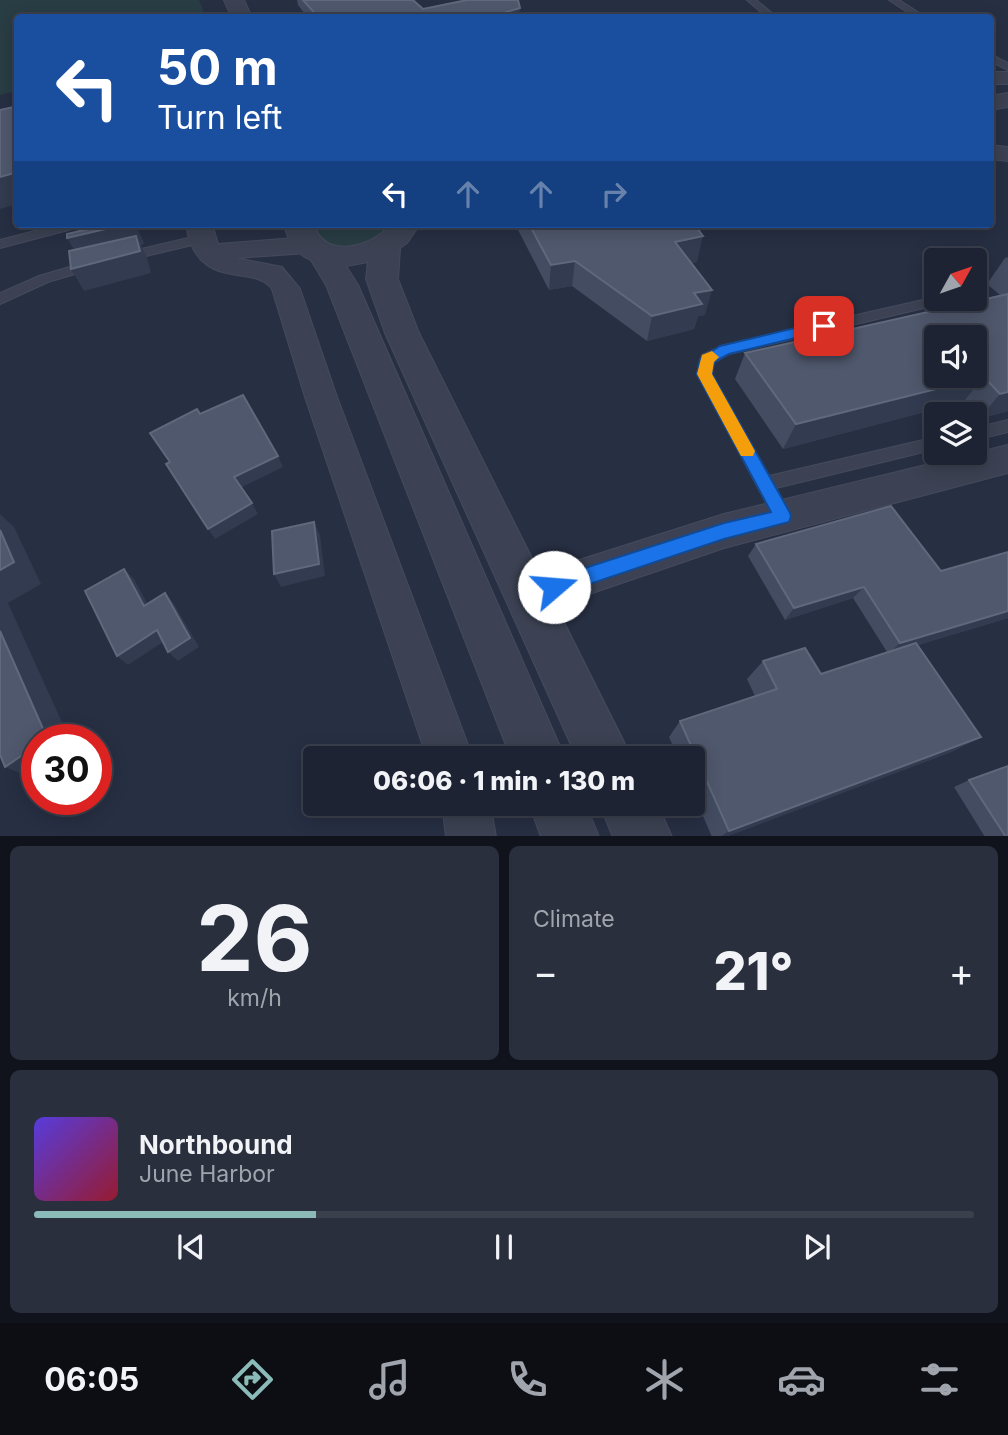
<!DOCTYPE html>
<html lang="en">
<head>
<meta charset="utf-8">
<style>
  :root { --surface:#1d2332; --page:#2a2f3e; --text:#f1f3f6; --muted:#a0a4ac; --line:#3b404d; --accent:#8bbbb9 }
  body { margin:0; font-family:Inter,sans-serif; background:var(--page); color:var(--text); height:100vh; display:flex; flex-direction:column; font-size:26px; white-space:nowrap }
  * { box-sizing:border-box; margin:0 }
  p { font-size:23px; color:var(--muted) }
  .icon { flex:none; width:38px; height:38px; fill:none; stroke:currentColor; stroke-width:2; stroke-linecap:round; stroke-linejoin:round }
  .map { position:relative; height:836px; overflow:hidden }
  .sheet { display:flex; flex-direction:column; gap:10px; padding:10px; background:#10131c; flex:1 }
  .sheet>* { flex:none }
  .banner { position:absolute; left:14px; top:14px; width:980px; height:214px; border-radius:7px; box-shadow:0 4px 18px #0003,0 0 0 2px var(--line); background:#1a4fa0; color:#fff; overflow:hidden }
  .needle { width:46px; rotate:50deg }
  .tools { position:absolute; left:924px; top:248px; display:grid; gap:14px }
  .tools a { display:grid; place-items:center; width:63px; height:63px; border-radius:7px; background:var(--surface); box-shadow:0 4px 18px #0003,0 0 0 2px var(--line); font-size:35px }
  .speed { position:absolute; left:21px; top:724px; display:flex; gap:14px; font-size:35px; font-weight:700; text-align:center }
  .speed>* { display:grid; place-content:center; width:91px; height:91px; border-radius:50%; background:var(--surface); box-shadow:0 4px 18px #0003,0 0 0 2px var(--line); line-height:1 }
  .speed .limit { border:10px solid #d22; background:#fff; color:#111 }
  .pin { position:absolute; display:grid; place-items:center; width:60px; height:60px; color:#fff; margin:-30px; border-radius:14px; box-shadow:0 4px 10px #0006 }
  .me { position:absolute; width:77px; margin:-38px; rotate:72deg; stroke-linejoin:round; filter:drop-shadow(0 0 5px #0008) }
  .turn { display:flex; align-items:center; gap:24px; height:147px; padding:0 28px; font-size:32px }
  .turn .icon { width:91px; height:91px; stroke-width:2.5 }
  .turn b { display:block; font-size:49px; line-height:60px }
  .lanes { display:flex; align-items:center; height:66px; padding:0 28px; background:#0003; justify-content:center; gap:35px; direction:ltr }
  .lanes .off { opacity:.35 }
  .big { font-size:52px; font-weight:800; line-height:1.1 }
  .sheet .card { flex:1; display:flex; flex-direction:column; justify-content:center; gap:10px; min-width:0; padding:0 24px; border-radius:10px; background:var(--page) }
  .sheet .dial { align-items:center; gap:0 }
  .dial b { font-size:91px; line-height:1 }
  .song { display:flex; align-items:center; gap:21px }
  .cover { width:84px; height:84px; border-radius:10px; background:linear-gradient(135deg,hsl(250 70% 55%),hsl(350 70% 35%)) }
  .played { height:7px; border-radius:4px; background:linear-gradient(90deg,var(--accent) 30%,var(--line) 30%) }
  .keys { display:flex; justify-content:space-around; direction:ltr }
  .heat { display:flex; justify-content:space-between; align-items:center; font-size:38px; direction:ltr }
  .sheet .tiles { flex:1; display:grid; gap:10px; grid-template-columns:1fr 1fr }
  .card:last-child { grid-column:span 2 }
  .trip { position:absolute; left:303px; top:746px; width:402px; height:70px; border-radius:7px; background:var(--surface); box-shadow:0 4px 18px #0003,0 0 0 2px var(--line); font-weight:800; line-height:70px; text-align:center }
  .menu { display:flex; height:112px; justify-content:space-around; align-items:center; background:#0c0e14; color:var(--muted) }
  .menu .icon { width:49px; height:49px }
  .menu .on { color:var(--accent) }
  .menu b { font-size:32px; color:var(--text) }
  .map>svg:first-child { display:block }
  .green { fill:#293d44 }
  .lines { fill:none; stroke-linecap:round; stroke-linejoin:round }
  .service-casing { stroke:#454b5c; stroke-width:2 }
  .minor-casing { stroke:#454b5c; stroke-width:2 }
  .tertiary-casing { stroke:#454b5c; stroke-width:2 }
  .service { fill:#3c4253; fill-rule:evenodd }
  .minor { fill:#3c4253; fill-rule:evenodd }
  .tertiary { fill:#3c4253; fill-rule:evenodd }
  .wall { fill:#434c61 }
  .shaded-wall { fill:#323b50 }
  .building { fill:#50586d; stroke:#60687c; stroke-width:2; fill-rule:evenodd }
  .route { fill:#1a73e8; stroke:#114b97; stroke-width:2 }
  .slow { fill:#f59e0b }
</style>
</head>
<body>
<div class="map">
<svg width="1008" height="837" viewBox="0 0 1008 837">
  <rect width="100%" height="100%" fill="#272f43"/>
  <g class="green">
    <path d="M 0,0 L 199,0 L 206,17 L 18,18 L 17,91 L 0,95 Z"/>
    <path d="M 305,224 L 395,224 L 378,244 L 332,251 Z"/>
  </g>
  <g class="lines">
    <g class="service-casing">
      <g id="service">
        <path d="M 747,0 L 756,0 L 778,18 L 768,18 Z"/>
        <path d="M 889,0 L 899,0 L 927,18 L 916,18 Z"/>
        <path d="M 990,54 L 1008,63 L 1008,70 L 990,61 Z"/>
        <path d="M 62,224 L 82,224 L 80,227 L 0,248 L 0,240 Z"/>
        <path d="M 201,235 L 205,236 L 205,242 L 125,261 L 119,257 L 120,254 Z"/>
        <path d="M 90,261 L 95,262 L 95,268 L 48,282 L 0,304 L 0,293 L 39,276 Z"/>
        <path d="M 975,296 L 996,304 L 1008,314 L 1008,327 L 986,310 L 962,299 L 975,299 Z"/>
        <path d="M 936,297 L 936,299 L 961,299 L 954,304 L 924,308 L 729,354 L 714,362 L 711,374 L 769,476 L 936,437 L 936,449 L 776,488 L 791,516 L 788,521 L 782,524 L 776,521 L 697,374 L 702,355 L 725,345 Z"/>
        <path d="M 1008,420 L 1008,432 L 975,440 L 975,428 Z"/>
      </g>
    </g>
    <g class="minor-casing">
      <g id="minor">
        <rect x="990" y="72" width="18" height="12"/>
        <path d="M 990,145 L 1008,147 L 1008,161 L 990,159 Z"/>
        <path d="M 186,224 L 212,224 L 218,244 L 307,237 L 316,239 L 320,245 L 316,251 L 307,253 L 236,258 L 282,267 L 300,289 L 337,397 L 473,758 L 427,758 L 305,397 L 272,289 C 255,263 196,294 186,224 Z"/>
        <path d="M 1008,445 L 1008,473 L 724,548 L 554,606 L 540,600 L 534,587 L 540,574 L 554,568 L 724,514 Z"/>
        <path d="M 442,803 L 490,803 L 496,837 L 446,837 Z"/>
      </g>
    </g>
    <g class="tertiary-casing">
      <g id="tertiary">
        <path d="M 224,0 L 244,0 L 252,18 L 232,18 Z"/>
        <path d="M 1008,93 L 1008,107 L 990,110 L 990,96 Z"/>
        <path d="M 284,224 L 314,224 C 323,260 373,248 390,224 L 420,224 L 407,243 L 400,248 L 398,279 L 419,333 L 632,758 L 577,758 L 385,333 L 366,279 L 368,262 L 346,266 L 358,285 L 565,758 L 511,758 L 326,285 L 311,260 C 294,253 288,241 284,224 Z"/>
        <path d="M 529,803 L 585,803 L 599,837 L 541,837 Z"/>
        <path d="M 599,803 L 657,803 L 672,837 L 613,837 Z"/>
      </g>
    </g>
    <use href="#service" class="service"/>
    <use href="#minor" class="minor"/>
    <use href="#tertiary" class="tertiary"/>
  </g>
  <g class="wall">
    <path d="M 297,0 L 413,0 L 423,9 L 519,18 L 308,18 L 298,5 Z"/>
    <path d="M 515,224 L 694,224 L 697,262 L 691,263 L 705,315 L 698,316 L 694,329 L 647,341 L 572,286 L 549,290 Z"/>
    <path d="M 1008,257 L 1008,411 L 979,419 L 963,402 L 783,449 L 735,379 L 745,353 L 1000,295 L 987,284 L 1005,258 Z"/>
    <path d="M 756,544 L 941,571 L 1008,552 L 1008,618 L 918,645 L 981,737 L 951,752 L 725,837 L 712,837 L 693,793 L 693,758 L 678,758 L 669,737 L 680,721 L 755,696 L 747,679 L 763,661 L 821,674 L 887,652 L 853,598 L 785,620 L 748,556 Z"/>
    <path d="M 969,780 L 1008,837 L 985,837 L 954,787 Z"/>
  </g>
  <g class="shaded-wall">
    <path d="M 520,8 L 519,18 L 486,18 Z"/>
    <path d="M 18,172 L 18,204 L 0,209 L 0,177 Z"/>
    <path d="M 127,224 L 135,224 L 143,240 L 144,244 L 141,245 L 147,258 L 151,273 L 84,291 L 71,269 L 80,260 L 67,238 Z"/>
    <path d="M 703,236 L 697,262 L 669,267 L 675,242 Z"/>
    <path d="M 575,261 L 572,286 L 549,290 L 551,265 Z"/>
    <path d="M 712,290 L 705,315 L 698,316 L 694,329 L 647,341 L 652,316 L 694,293 Z"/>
    <path d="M 984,377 L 963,402 L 783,449 L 796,424 Z"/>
    <path d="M 1008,392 L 1008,411 L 979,419 L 1000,394 Z"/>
    <path d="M 278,456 L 283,467 L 240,488 L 234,477 Z"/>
    <path d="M 252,503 L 258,514 L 215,539 L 208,529 Z"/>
    <path d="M 0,514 L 14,527 L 41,584 L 8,603 L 70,740 L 44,740 L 0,631 Z"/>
    <path d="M 314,522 L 320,535 L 325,576 L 281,587 L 274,574 Z"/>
    <path d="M 124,569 L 134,579 L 154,616 L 144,606 Z"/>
    <path d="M 864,587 L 853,598 L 785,620 L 794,608 Z"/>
    <path d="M 165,593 L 174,604 L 199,647 L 178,661 L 168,652 Z"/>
    <path d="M 1008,611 L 1008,618 L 888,654 L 900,643 Z"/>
    <path d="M 157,630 L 166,640 L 128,665 L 117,656 Z"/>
    <path d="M 981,737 L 951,752 L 725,837 L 720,837 L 729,831 Z"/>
    <path d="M 37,745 L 37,780 L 5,767 Z"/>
  </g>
  <g class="building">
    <path d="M 303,0 L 413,0 L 423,9 L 467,0 L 518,0 L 520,8 L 486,18 L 319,18 Z"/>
    <path d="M 18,106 L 18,172 L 0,177 L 0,110 Z"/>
    <path d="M 109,224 L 127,224 L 67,238 L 67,234 Z"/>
    <path d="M 529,224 L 694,224 L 703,236 L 675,242 L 712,290 L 694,293 L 702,304 L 652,316 L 575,261 L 551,265 Z"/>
    <path d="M 136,236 L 140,251 L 71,269 L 69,251 Z"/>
    <path d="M 1008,294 L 1008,392 L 1000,394 L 984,377 L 796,424 L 745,353 ZM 936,338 L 975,338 L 975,376 L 936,376 Z"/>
    <path d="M 243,395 L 278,456 L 234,477 L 252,503 L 208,529 L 166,464 L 170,462 L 150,433 L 197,409 L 200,414 Z"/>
    <path d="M 891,506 L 941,571 L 1008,552 L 1008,611 L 900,643 L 864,587 L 794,608 L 756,544 Z"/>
    <path d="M 314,522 L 319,564 L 274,574 L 272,531 Z"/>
    <path d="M 0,530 L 14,562 L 0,570 Z"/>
    <path d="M 124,569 L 144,606 L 165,593 L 190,638 L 168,652 L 157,630 L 117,656 L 85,591 Z"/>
    <path d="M 0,631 L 47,738 L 44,740 L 37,740 L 37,745 L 5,767 L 0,755 Z"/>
    <path d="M 916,643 L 981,737 L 729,831 L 680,721 L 777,689 L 763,661 L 805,648 L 821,674 Z"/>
    <path d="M 1008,766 L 1008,837 L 1006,837 L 969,780 Z"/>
  </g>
  <path class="route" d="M 824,321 L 832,326 L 829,330 L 729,354 L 714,362 L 712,374 L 789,511 L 791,516 L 789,522 L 724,539 L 554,596 L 547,593 L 544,587 L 547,581 L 554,578 L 724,523 L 771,512 L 697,374 L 700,359 L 720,346 Z"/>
  <path class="slow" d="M 712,351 L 719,357 L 714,362 L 712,374 L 755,451 L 753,456 L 741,456 L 697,374 L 702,355 Z"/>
</svg>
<div class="tools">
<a><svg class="needle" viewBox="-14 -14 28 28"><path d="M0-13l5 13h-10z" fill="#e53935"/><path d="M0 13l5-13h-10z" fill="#a0a4ac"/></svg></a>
<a><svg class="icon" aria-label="sound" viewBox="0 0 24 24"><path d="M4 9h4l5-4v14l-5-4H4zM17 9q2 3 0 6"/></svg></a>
<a><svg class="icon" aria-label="layers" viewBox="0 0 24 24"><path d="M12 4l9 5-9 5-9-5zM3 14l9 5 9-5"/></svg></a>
</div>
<div class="speed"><div class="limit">30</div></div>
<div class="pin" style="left:824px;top:326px;background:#d93025"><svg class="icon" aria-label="arrive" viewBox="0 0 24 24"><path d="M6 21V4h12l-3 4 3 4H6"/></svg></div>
<svg class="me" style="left:554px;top:587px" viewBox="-20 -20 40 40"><circle r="19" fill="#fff"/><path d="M0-13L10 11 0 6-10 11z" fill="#1a73e8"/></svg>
<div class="trip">06:06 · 1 min · 130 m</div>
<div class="banner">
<div class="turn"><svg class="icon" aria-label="left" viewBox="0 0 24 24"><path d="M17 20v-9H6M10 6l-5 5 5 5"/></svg><div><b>50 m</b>Turn left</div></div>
<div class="lanes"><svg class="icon" aria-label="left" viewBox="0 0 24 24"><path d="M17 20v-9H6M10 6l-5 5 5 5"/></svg><svg class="icon off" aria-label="ahead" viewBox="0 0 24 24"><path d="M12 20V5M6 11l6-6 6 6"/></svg><svg class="icon off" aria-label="ahead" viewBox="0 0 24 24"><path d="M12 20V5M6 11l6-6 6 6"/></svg><svg class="icon off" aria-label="right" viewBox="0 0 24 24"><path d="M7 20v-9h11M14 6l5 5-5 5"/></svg></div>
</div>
</div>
<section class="sheet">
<div class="tiles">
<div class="card dial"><b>26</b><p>km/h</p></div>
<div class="card"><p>Climate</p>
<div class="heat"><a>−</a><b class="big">21°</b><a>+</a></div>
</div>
<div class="card">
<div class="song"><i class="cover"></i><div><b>Northbound</b><p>June Harbor</p></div></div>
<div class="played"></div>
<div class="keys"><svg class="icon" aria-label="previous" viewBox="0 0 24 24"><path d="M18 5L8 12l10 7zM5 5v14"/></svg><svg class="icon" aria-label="pause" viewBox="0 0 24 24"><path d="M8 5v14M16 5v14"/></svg><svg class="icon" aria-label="next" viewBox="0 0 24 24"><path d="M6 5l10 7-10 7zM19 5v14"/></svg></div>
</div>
</div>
</section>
<nav class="menu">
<b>06:05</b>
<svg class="icon on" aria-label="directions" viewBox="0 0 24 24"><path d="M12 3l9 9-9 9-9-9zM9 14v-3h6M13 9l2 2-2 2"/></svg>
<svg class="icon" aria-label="music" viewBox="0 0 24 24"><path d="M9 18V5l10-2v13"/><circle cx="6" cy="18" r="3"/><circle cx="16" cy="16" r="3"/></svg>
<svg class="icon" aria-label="phone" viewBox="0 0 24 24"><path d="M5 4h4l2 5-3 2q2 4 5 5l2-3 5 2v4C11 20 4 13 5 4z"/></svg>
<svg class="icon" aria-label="climate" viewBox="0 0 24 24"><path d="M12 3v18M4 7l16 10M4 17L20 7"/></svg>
<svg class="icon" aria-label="car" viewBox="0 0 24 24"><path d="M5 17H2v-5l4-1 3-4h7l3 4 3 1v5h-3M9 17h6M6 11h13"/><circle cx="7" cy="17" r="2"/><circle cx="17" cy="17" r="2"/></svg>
<svg class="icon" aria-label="filters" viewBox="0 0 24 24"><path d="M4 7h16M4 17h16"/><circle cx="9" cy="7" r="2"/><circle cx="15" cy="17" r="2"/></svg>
</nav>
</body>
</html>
